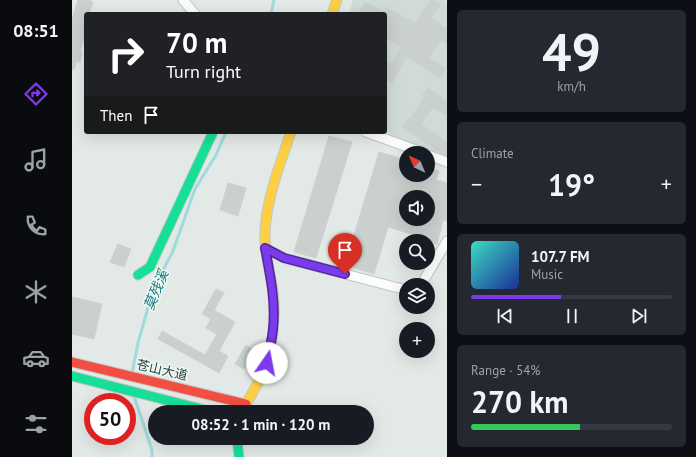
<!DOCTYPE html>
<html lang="en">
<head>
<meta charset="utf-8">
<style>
  :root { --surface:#171b24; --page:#242831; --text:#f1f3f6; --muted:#9ea1a6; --line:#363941; --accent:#7c3aed }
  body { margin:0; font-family:"PT Sans","Noto Sans SC",sans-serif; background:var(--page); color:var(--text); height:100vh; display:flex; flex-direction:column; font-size:15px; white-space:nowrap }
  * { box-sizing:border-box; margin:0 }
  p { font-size:13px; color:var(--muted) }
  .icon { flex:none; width:22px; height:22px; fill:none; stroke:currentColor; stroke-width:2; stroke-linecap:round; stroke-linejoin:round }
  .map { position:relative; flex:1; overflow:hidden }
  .drawer { display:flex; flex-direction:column; gap:10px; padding:10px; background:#0d0f14; width:249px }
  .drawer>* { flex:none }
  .guide { position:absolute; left:12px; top:12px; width:303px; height:122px; border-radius:4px; box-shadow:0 4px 16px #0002; background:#202124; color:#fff; overflow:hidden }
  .needle { width:26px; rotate:316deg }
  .fabs { position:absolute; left:327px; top:146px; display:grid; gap:8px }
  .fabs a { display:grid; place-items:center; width:36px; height:36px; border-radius:50%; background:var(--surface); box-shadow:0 4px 16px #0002; font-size:20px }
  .speed { position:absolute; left:12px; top:393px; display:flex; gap:8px; font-size:20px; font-weight:700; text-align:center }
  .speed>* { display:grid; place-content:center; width:52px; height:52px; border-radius:50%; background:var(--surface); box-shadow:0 4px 16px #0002; line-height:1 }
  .speed .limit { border:6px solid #d22; background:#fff; color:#111 }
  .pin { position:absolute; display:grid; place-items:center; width:34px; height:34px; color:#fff; margin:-41px -17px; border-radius:50% 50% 50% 0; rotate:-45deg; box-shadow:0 0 4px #0007 }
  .pin .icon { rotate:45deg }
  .me { position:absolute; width:44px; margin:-22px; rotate:12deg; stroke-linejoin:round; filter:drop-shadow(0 0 3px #0008) }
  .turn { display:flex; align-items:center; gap:14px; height:84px; padding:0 16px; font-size:18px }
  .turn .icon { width:52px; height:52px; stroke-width:2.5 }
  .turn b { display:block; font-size:28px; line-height:34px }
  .then { display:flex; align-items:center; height:38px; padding:0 16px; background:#0003; gap:8px; font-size:15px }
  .big { font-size:30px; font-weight:800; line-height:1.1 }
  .drawer .card { flex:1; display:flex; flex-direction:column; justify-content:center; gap:6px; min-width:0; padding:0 14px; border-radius:6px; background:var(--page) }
  .drawer .dial { align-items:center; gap:0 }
  .dial b { font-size:52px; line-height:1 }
  .song { display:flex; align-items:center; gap:12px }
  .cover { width:48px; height:48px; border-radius:6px; background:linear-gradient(135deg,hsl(170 70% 55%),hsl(230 70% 35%)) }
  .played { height:4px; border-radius:2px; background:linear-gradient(90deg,var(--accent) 45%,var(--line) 45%) }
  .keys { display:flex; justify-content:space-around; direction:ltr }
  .heat { display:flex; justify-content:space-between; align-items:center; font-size:22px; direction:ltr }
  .charge { height:6px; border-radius:3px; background:linear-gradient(90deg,#34c759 54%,var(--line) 0) }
  .trip { position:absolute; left:76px; top:405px; width:226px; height:40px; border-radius:20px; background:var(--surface); box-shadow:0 4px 16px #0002; font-weight:800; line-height:40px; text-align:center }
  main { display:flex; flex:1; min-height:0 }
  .dock { display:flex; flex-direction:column; width:72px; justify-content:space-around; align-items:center; background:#090b0e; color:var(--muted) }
  .dock .icon { width:28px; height:28px }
  .dock .current { color:var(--accent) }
  .dock b { font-size:18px; color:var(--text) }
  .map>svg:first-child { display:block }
  .built { fill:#d0dbd5 }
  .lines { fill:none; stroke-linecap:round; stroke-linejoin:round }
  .stream { stroke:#a0dadb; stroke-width:3 }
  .building { fill:#cad0cd; stroke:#ccd2cf; fill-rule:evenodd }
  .street-casing { stroke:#c0c6c3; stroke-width:11 }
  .fast-casing { stroke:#bfc7c3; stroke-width:11 }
  .slow-casing { stroke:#bfc7c3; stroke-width:11 }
  .jam-casing { stroke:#bfc7c3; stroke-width:11 }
  .street { stroke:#fbfcfb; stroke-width:9 }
  .fast { stroke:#16e098; stroke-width:9 }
  .slow { stroke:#ffcf43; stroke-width:9 }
  .jam { stroke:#f24e42; stroke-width:9 }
  .route-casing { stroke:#51269a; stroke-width:10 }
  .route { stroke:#7c3aed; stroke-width:7 }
  .labels { text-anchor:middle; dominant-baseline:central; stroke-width:3; stroke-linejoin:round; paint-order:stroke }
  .street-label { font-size:13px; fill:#1f3e33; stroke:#f1f9f4 }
  .water-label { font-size:14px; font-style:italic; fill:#15797f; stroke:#f1f9f4 }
</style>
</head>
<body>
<main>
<nav class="dock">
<b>08:51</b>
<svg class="icon current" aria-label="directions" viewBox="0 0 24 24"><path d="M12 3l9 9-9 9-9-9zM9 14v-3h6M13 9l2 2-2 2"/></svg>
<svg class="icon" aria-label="music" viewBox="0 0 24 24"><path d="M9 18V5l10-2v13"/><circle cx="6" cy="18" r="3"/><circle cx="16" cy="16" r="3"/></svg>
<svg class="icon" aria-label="phone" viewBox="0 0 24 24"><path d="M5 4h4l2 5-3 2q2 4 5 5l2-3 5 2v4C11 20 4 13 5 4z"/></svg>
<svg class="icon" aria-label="climate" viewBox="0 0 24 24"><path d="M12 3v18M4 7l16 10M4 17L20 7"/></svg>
<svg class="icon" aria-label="car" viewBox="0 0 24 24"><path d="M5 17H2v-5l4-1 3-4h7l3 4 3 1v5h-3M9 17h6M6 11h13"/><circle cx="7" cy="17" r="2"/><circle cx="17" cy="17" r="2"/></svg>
<svg class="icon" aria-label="filters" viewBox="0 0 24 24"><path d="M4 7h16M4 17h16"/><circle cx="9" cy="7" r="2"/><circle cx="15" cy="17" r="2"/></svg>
</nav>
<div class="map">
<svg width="375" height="457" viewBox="0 0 375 457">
  <rect width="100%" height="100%" fill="#e3e9e6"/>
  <path class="built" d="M 281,0 L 374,0 L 373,2 L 375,4 L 375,160 L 313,132 L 313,14 L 277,14 Z"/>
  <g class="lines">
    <g class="stream">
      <path d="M 199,14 L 202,0"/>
      <path d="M 60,373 L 66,343 L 81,290 L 101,251 L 123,189 L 144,155 L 154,132"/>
      <path d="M 62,396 L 80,450 L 80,457"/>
    </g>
  </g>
  <g class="building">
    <path d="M 6,0 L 16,0 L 21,2 L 17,14 L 14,14 L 14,31 L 8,51 L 10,52 L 8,62 L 5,61 L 2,70 L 0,69 L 0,19 Z"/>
    <path d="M 359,0 L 361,0 L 368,5 L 359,18 L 375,29 L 375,44 L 369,40 L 357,58 L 374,69 L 367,78 L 335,56 L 320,83 L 313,79 L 313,60 L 319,64 L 329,46 L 313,38 L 313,14 L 286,14 L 293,2 L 313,12 L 313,7 L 343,23 Z"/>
    <path d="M 356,88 L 375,101 L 375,116 L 361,107 L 349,124 L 375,142 L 375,156 L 370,154 L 330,126 L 336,118 L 338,119 L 352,98 L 350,96 Z"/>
    <path d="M 257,136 L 280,142 L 244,258 L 222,252 Z"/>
    <path d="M 307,152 L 334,160 L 334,175 L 356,175 L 356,168 L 367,171 L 364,180 L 375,183 L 375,221 L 371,220 L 365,244 L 349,240 L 350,237 L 316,227 L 302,274 L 273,265 ZM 334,197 L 356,197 L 356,219 L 334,219 Z"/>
    <path d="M 156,183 L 174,188 L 166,216 L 148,210 Z"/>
    <path d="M 46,244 L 59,249 L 52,267 L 38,262 Z"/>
    <path d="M 144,289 L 152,293 L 142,310 L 163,322 L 147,351 L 156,356 L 147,373 L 86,339 L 90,331 L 133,355 L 145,334 L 134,328 L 139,319 L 130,314 Z"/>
    <path d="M 0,297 L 30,304 L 22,339 L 0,334 Z"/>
    <path d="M 174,345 L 182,350 L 172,369 L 163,364 Z"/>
  </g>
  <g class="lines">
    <g class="street-casing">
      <g id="street">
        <path d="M 111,0 L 123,14"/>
        <path d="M 294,132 L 352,153"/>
        <path d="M 356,155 L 375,162"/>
        <path d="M 193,248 L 212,258 L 334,290"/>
        <path d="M 349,285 L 375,241"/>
      </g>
    </g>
    <g class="fast-casing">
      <g id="fast">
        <path d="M 66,275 L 78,267 L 141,132"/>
        <path d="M 0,376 L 141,412"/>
        <path d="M 165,438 L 167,457"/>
      </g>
    </g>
    <g class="slow-casing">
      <g id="slow">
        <path d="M 260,14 L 265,0"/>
        <path d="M 170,412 C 176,399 184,388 190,375 C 201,351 204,317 201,291 C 198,271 192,252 193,231 C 195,197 208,164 219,132"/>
      </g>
    </g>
    <g class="jam-casing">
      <path id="jam" d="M 0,362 L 174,404"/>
    </g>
    <use href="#street" class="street"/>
    <use href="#fast" class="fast"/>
    <use href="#slow" class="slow"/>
    <use href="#jam" class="jam"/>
  </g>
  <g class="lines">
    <g class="route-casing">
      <path id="route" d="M 195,363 C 197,351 200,340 201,329 C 204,302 198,274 193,248 L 212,258 L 273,274"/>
    </g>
    <use href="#route" class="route"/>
  </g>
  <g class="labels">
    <g class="street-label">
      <text transform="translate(90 370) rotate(13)">苍山大道</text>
    </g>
    <g class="water-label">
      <text transform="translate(84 290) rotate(-68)">莫残溪</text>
    </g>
  </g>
</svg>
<div class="fabs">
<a><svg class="needle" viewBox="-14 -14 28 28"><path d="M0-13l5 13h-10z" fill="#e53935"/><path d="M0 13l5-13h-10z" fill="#9ea1a6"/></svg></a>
<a><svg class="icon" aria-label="sound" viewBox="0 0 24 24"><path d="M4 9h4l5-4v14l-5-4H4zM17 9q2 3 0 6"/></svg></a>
<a><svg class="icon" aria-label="search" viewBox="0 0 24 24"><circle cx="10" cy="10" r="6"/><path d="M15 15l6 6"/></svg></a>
<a><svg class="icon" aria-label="layers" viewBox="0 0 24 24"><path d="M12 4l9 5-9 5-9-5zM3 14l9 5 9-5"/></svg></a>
<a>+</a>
</div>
<div class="speed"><div class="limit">50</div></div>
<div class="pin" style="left:273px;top:274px;background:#d93025"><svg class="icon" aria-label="arrive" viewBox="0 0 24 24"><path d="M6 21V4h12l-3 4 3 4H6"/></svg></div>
<svg class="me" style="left:195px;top:363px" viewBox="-20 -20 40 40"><circle r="19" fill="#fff"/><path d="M0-13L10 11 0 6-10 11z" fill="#7c3aed"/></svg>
<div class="trip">08:52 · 1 min · 120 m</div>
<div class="guide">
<div class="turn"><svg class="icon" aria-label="right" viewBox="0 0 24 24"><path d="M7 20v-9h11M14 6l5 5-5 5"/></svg><div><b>70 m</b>Turn right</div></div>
<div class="then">Then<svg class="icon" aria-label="arrive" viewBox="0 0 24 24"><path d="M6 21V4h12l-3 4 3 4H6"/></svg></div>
</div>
</div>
<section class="drawer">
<div class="card dial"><b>49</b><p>km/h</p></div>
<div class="card"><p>Climate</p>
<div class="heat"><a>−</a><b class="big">19°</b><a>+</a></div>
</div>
<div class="card">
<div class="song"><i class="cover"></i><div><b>107.7 FM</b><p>Music</p></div></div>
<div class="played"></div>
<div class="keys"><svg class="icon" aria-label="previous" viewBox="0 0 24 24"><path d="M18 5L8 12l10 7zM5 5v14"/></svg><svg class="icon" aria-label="pause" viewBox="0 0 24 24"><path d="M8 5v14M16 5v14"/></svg><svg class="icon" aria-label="next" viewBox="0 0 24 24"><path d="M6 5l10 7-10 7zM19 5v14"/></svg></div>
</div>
<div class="card"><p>Range · 54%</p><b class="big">270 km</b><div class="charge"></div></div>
</section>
</main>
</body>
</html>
